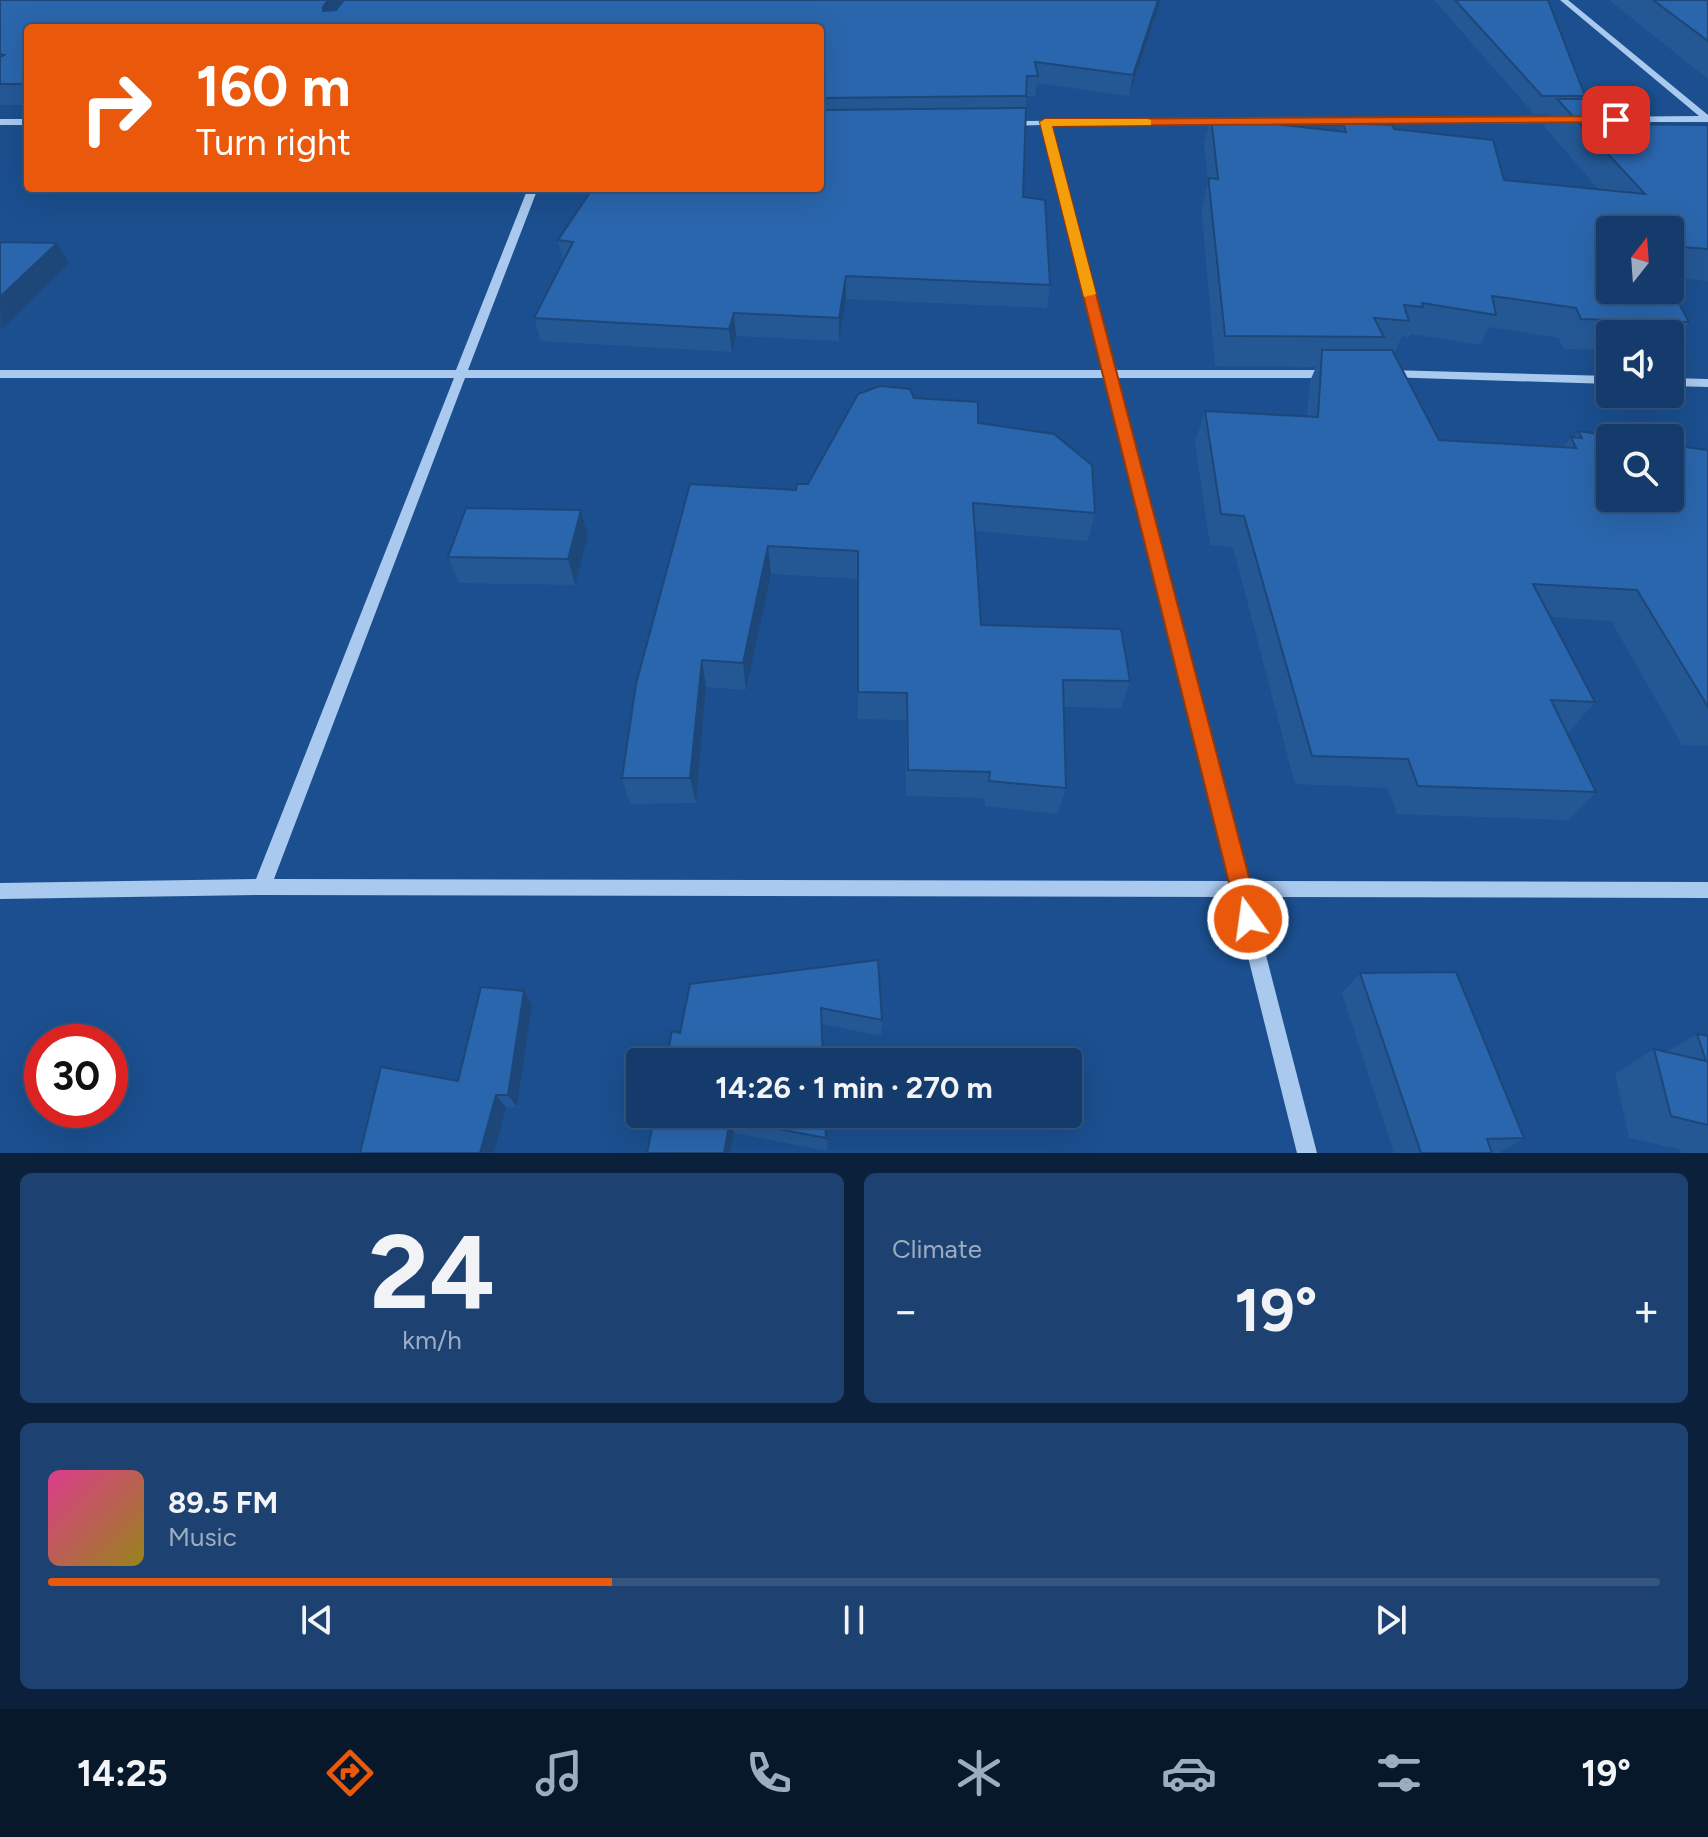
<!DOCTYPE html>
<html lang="en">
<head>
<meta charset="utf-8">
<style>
  :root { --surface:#143b6b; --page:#1d4271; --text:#f1f3f6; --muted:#9dadc1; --line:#33557e; --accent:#ea580c }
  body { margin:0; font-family:Figtree,sans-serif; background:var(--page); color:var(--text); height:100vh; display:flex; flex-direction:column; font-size:30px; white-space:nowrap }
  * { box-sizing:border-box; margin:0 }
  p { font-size:26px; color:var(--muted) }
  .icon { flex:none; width:44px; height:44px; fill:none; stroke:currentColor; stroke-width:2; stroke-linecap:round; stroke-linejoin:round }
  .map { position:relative; height:1153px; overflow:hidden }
  .panel { display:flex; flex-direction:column; gap:20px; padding:20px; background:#0b203b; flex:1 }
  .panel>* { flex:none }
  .hud { position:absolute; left:24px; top:24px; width:800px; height:168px; border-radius:8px; box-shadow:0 8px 32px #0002,0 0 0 2px var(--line); background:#ea580c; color:#fff; overflow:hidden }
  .needle { width:52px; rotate:17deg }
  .controls { position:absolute; left:1596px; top:216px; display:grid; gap:16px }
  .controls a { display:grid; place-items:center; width:88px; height:88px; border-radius:8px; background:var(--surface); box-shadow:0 8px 32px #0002,0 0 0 2px var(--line); font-size:40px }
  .speed { position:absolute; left:24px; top:1024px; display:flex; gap:16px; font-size:40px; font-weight:700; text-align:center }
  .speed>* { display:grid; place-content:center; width:104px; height:104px; border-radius:50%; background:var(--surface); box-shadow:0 8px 32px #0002,0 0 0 2px var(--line); line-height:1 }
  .speed .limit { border:12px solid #d22; background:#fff; color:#111 }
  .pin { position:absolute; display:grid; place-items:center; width:68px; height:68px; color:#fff; margin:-34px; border-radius:16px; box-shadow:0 4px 12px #0006 }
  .me { position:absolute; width:88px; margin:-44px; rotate:346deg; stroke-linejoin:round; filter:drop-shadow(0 0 6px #0008) }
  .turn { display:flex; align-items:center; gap:28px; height:168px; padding:0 40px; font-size:36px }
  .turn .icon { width:104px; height:104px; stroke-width:2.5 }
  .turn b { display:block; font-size:56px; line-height:68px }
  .big { font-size:60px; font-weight:700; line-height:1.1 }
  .panel .card { flex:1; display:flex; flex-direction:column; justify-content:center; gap:12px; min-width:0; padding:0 28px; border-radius:12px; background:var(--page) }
  .panel .dial { align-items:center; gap:0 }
  .dial b { font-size:104px; line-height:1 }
  .song { display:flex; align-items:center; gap:24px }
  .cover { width:96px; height:96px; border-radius:12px; background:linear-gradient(135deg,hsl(330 70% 55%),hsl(50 70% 35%)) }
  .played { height:8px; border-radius:4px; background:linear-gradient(90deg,var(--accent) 35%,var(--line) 35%) }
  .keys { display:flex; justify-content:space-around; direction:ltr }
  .heat { display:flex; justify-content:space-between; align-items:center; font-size:44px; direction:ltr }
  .panel .tiles { flex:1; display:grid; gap:20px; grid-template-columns:1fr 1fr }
  .card:last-child { grid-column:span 2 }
  .trip { position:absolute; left:626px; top:1048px; width:456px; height:80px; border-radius:8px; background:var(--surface); box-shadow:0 8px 32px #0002,0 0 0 2px var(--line); font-weight:700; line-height:80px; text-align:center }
  .tab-bar { display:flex; height:128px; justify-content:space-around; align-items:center; background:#08182b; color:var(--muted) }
  .tab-bar .icon { width:56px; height:56px }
  .tab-bar .selected { color:var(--accent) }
  .tab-bar b { font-size:36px; color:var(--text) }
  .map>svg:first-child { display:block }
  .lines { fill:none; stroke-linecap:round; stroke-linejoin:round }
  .minor { fill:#a9c9ee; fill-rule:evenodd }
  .wall { fill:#245895 }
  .shaded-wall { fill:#1d4779 }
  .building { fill:#2a66ad; stroke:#1d4779; stroke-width:2 }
  .route { fill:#ea580c; stroke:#983908; stroke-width:2 }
  .slow { fill:#f59e0b }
</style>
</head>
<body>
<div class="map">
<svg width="1708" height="1153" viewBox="0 0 1708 1153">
  <rect width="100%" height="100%" fill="#1b4f8f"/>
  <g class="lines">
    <g class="minor">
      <path d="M 1560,0 L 1568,0 L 1708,115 L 1708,122 L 1581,122 L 1580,120 L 1584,117 L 1699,116 Z"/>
      <path d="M 1567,118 L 1568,120 L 1564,123 L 1050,125 L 1114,370 L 1332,370 L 1338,374 L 1332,378 L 1116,378 L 1247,881 L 1708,882 L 1708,898 L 1251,897 L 1317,1153 L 1297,1153 L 1233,897 L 262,895 L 0,899 L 0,883 L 256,879 L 454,378 L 0,378 L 0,370 L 456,370 L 528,188 L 538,188 L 468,370 L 1102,370 L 1042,125 L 1008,126 L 1004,123 L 1005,121 ZM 465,378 L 1104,378 L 1229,881 L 274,879 Z"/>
      <rect x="0" y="119" width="28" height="6"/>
      <path d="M 1388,370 L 1610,376 L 1610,384 L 1384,377 L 1382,374 Z"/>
      <path d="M 1670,378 L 1708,379 L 1708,387 L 1670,386 Z"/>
    </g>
  </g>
  <g class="wall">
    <path d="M 0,0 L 1159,6 L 1129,96 L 1037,83 L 1035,96 L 1026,96 L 1023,197 L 1050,285 L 1047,308 L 846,299 L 839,341 L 736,336 L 732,352 L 541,341 L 534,318 L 563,262 L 558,240 L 820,188 L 820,28 L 28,28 L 28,105 L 0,105 Z"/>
    <path d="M 1434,0 L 1548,0 L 1585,96 L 1584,99 L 1605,124 L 1708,125 L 1708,281 L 1670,277 L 1670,230 L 1610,230 L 1689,322 L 1670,350 L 1670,334 L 1610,334 L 1610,350 L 1563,349 L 1559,338 L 1489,327 L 1480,345 L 1411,334 L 1409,337 L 1402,336 L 1395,352 L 1392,351 L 1439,440 L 1564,447 L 1571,437 L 1575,437 L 1578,431 L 1708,450 L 1708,746 L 1682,745 L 1611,621 L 1551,617 L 1595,702 L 1569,732 L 1566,731 L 1596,792 L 1568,820 L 1397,814 L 1388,788 L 1295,784 L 1233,547 L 1210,545 L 1195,442 L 1205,411 L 1307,416 L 1310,381 L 1316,367 L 1215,366 L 1202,214 L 1202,207 L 1208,183 L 1204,144 L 1211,117 L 1340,131 L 1343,123 L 1394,129 L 1504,180 L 1599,190 L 1544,126 L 1550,114 L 1534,114 Z"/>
    <path d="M 1609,0 L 1708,0 L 1708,79 Z"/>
    <path d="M 914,398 L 978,423 L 1095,513 L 1088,541 L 975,531 L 981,625 L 1130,681 L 1121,708 L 1064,707 L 1066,788 L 1058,814 L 985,806 L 985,798 L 906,796 L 906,720 L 858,719 L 858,579 L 771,574 L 746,690 L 706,687 L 696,803 L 630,804 L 622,778 L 796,490 L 808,484 Z"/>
    <path d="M 581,510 L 588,536 L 575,585 L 459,583 L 448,557 Z"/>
    <path d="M 878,960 L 882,1020 L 881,1036 L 822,1024 L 680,1033 Z"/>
    <path d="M 1360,973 L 1524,1138 L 1499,1153 L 1394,1153 L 1342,993 Z"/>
    <path d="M 532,1005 L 517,1107 L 506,1107 L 458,1081 Z"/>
    <path d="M 1697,1034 L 1708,1036 L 1708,1153 L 1681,1153 L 1679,1149 L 1629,1138 L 1615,1074 L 1654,1049 L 1666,1052 Z"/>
    <path d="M 655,1114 L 826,1114 L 827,1151 L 734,1133 Z"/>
    <path d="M 978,1114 L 1047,1114 L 1046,1121 L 1042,1129 L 977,1125 Z"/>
  </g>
  <g class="shaded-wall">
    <path d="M 328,0 L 350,0 L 330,26 L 323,11 L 323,7 Z"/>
    <path d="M 1158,0 L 1160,0 L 1159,6 L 1129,96 L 1133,75 Z"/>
    <path d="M 57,243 L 69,263 L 1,330 L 0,297 Z"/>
    <path d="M 846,276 L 846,299 L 839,341 L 839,318 Z"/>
    <path d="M 734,313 L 736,336 L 732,352 L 729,329 Z"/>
    <path d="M 581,510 L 588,536 L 575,585 L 568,559 Z"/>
    <path d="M 768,546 L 771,574 L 746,690 L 743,663 Z"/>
    <path d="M 702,660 L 706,687 L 696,803 L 690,778 Z"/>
    <path d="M 524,991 L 532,1005 L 517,1107 L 508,1095 Z"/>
    <path d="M 496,1095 L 506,1107 L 494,1153 L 480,1153 Z"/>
    <path d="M 730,1120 L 734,1133 L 730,1153 L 724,1153 Z"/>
  </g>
  <g class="building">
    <path d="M 0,0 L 328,0 L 323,7 L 323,11 L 336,10 L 344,0 L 1158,0 L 1133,75 L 1035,62 L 1038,76 L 1027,76 L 1026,96 L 820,98 L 820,28 L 28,28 L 28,84 L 0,84 L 0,57 L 4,55 L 0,54 Z"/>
    <path d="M 1455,0 L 1548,0 L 1585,96 L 1542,96 Z"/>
    <path d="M 1653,0 L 1708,0 L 1708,41 Z"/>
    <path d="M 1557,99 L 1595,99 L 1605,124 L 1708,125 L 1708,249 L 1670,246 L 1670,230 L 1610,230 L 1610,290 L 1670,290 L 1670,287 L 1689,322 L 1581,319 L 1576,308 L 1492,296 L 1496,315 L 1422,303 L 1423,307 L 1404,305 L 1409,321 L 1374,318 L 1384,337 L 1225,336 L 1209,185 L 1209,178 L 1218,179 L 1211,117 L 1346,132 L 1343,123 L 1392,125 L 1394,129 L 1493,140 L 1504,180 L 1645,194 Z"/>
    <path d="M 1026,108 L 1023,197 L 1045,200 L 1050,285 L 846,276 L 839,318 L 734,313 L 729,329 L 534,318 L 573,242 L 558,240 L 593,188 L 820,188 L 820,110 Z"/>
    <path d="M 0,242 L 57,243 L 0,297 Z"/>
    <path d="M 1322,350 L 1392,350 L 1439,440 L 1576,448 L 1571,437 L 1582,438 L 1578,431 L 1625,438 L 1610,438 L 1610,498 L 1670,498 L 1670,445 L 1708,450 L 1708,707 L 1637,590 L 1533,584 L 1595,702 L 1551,700 L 1596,792 L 1418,786 L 1408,759 L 1312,756 L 1244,516 L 1221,514 L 1205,411 L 1318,417 Z"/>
    <path d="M 880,386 L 910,389 L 914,398 L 978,402 L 978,423 L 1054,434 L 1092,465 L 1095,513 L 973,503 L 981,625 L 1121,629 L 1130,681 L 1063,680 L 1066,788 L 989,781 L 990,772 L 908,770 L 907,693 L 858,692 L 858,551 L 768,546 L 743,663 L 702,660 L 690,778 L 622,778 L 636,684 L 690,484 L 796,490 L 797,484 L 808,484 L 858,394 Z"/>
    <path d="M 466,508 L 581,510 L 568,559 L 448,557 Z"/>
    <path d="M 878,960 L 882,1020 L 821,1008 L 823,1062 L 666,1062 L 672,1031 L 680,1033 L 690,984 Z"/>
    <path d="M 1456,972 L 1524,1138 L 1487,1139 L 1492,1153 L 1421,1153 L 1360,973 Z"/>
    <path d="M 481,987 L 524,991 L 508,1095 L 496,1095 L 480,1153 L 360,1153 L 381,1067 L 458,1081 Z"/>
    <path d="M 1697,1034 L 1708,1036 L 1708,1125 L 1671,1116 L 1654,1049 L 1706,1061 Z"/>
    <path d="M 991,1048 L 1057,1049 L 1055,1062 L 988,1062 Z"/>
    <path d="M 655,1114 L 825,1114 L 826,1138 L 730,1120 L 724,1153 L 647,1153 Z"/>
    <path d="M 980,1114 L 1047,1114 L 1046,1121 L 979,1116 Z"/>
  </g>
  <path class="route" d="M 1616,116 L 1620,117 L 1620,122 L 1052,126 L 1260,919 L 1256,927 L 1248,931 L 1240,927 L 1040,122 L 1045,119 Z"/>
  <path class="slow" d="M 1147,119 L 1151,120 L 1151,125 L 1052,126 L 1096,294 L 1084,297 L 1040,122 L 1045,119 Z"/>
</svg>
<div class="controls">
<a><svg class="needle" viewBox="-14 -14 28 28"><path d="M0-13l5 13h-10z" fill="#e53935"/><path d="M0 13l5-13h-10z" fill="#9dadc1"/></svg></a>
<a><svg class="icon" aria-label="sound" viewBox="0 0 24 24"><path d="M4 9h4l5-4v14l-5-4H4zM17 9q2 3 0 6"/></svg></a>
<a><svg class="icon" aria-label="search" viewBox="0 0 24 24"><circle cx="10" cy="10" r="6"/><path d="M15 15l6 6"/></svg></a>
</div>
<div class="speed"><div class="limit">30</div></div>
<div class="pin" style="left:1616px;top:120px;background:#d93025"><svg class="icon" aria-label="arrive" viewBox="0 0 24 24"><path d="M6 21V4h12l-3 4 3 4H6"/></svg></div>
<svg class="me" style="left:1248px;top:919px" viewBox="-20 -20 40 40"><circle r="17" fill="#ea580c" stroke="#fff" stroke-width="3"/><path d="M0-11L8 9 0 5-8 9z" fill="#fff"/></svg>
<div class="trip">14:26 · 1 min · 270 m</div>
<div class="hud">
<div class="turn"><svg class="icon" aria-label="right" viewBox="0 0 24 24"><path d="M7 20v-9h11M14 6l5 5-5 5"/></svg><div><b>160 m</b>Turn right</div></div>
</div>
</div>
<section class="panel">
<div class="tiles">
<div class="card dial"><b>24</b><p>km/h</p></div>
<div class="card"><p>Climate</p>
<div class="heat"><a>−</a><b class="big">19°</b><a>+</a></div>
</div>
<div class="card">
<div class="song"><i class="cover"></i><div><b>89.5 FM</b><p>Music</p></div></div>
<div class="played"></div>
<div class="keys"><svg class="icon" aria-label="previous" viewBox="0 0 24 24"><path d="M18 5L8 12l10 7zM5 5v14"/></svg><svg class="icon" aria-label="pause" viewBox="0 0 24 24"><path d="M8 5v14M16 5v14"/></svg><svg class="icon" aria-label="next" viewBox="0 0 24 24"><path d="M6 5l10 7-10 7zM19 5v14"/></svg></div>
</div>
</div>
</section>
<nav class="tab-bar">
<b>14:25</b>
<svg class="icon selected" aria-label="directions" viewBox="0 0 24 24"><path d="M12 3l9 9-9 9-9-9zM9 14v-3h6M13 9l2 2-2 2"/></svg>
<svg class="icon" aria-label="music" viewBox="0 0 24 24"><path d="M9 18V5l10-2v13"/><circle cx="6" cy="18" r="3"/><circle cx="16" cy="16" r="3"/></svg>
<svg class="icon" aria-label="phone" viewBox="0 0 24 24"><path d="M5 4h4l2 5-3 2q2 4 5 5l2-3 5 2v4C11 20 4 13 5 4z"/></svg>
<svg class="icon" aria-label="climate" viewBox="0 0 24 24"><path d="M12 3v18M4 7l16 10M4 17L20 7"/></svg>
<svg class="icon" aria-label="car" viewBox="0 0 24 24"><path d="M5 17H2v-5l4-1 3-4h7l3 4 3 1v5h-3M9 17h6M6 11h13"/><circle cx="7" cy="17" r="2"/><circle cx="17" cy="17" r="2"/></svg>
<svg class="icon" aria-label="filters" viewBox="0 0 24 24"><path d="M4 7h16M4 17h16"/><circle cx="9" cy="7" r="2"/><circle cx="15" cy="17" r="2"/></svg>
<b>19°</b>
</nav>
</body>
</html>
